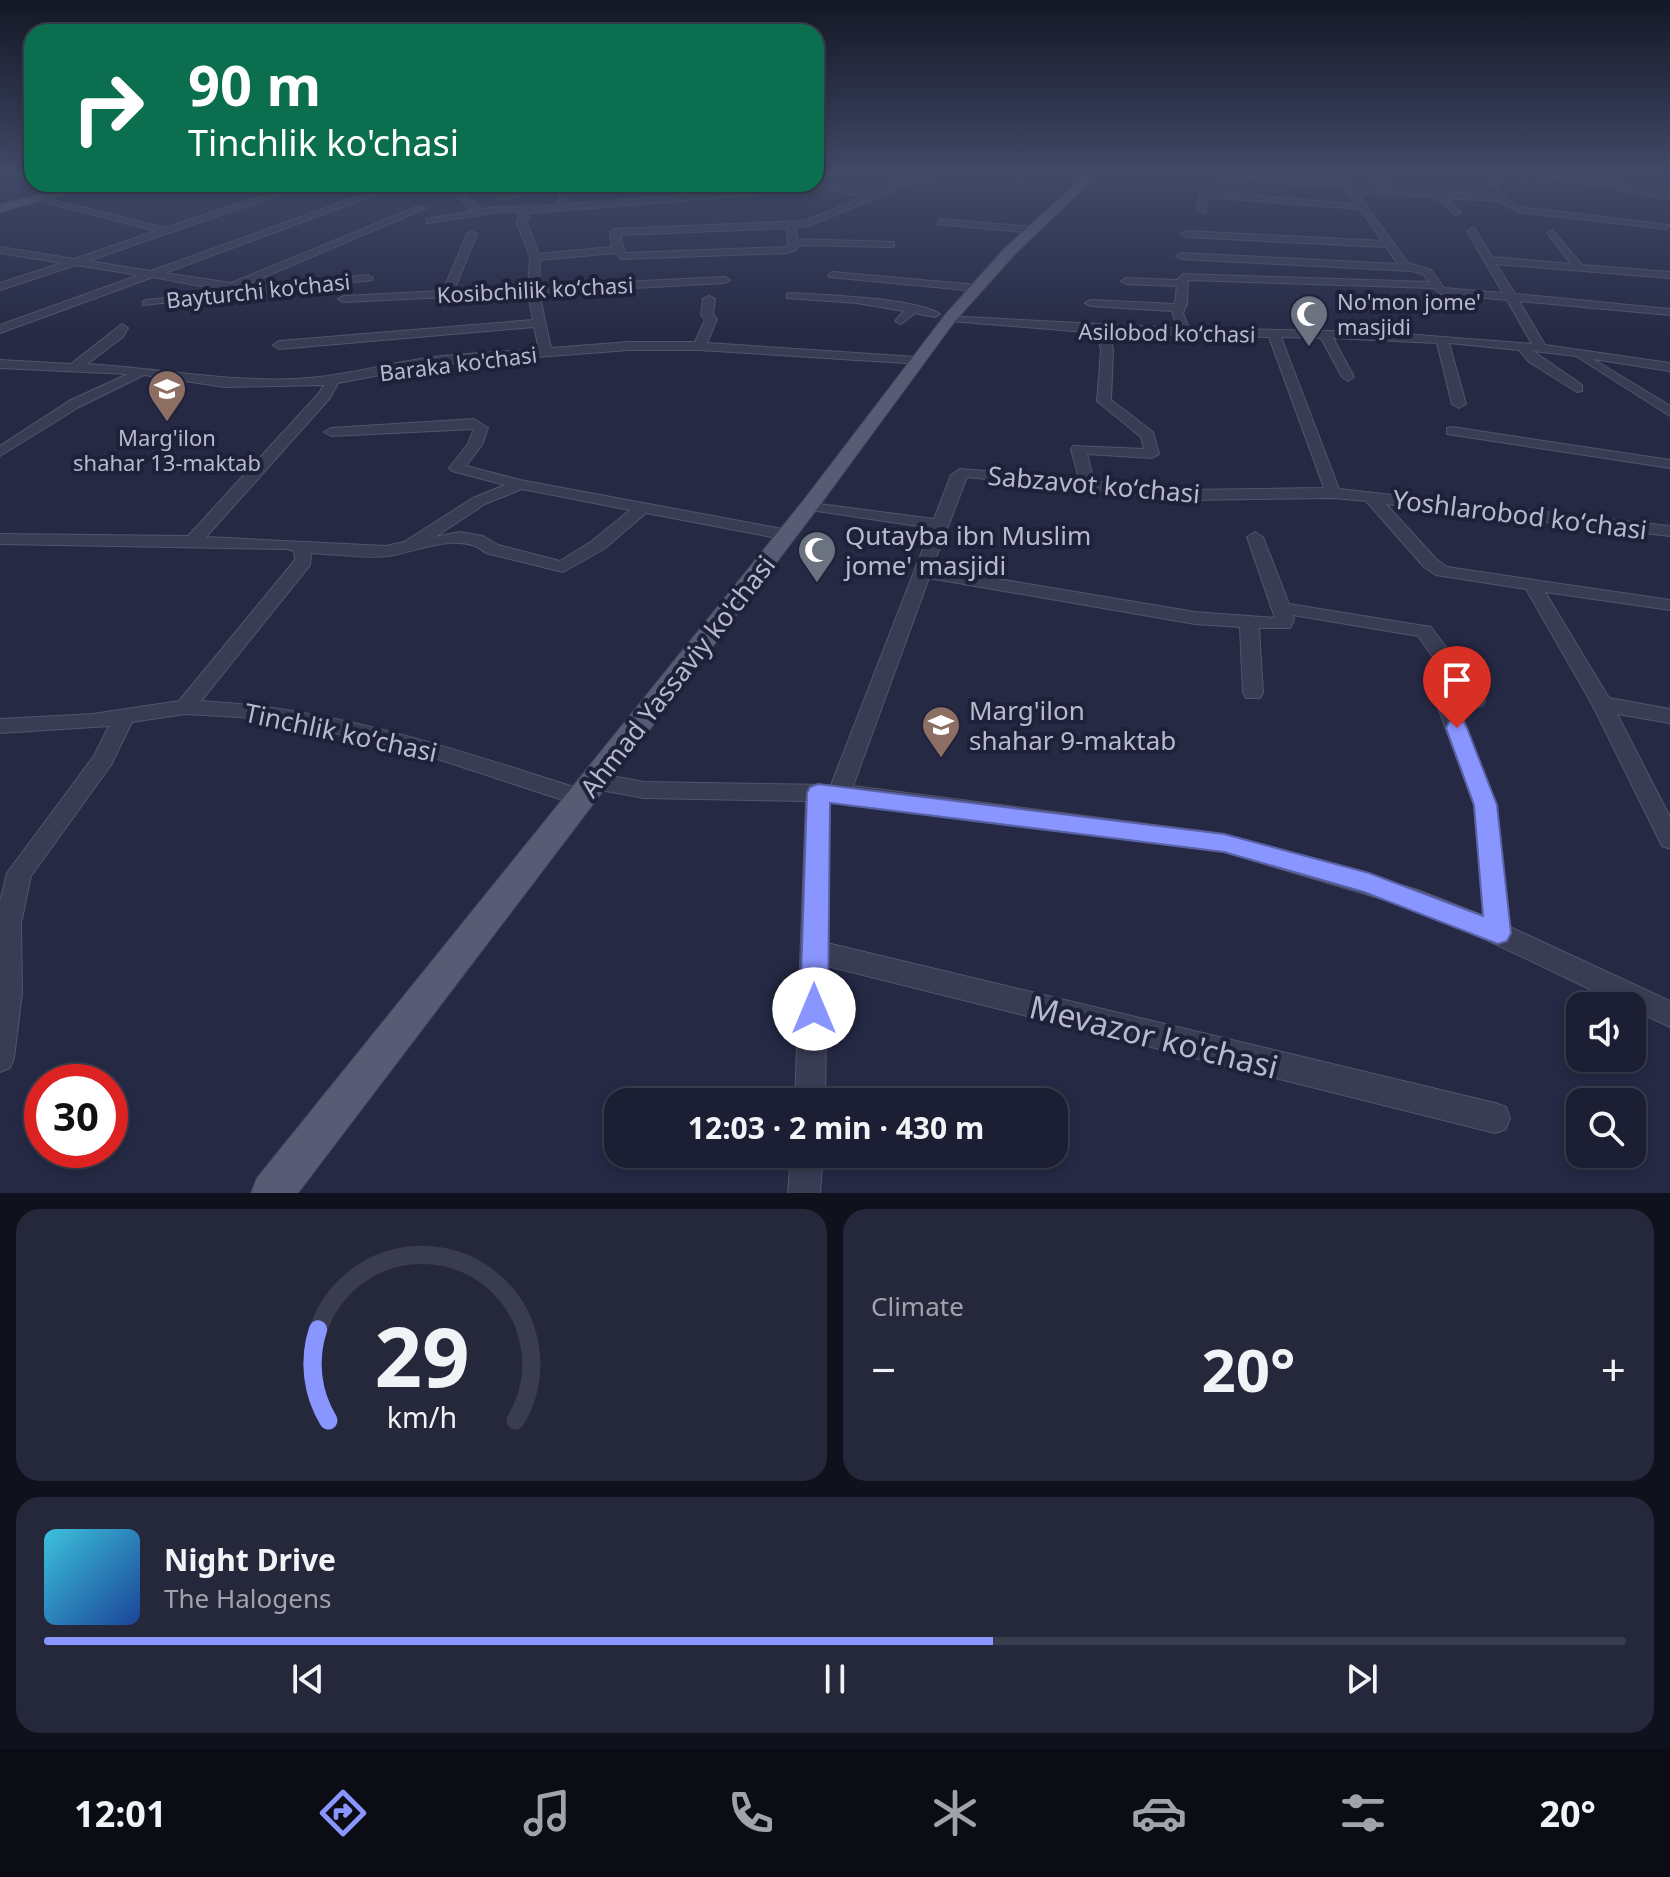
<!DOCTYPE html>
<html lang="en">
<head>
<meta charset="utf-8">
<style>
  :root { --surface:#1c1f33; --page:#25273b; --text:#f1f3f6; --muted:#a0a2ac; --line:#3a3d4e; --accent:#8a96ff }
  body { margin:0; font-family:"Noto Sans",sans-serif; background:var(--page); color:var(--text); height:100vh; display:flex; flex-direction:column; font-size:30px; white-space:nowrap }
  * { box-sizing:border-box; margin:0 }
  p { font-size:26px; color:var(--muted) }
  .icon { flex:none; width:44px; height:44px; fill:none; stroke:currentColor; stroke-width:2; stroke-linecap:round; stroke-linejoin:round }
  .map { position:relative; height:1193px; overflow:hidden }
  .side { display:flex; flex-direction:column; gap:16px; padding:16px; background:#0f111c; flex:1 }
  .side>* { flex:none }
  .banner { position:absolute; left:24px; top:24px; width:800px; height:168px; border-radius:24px; box-shadow:0 4px 12px #0003,0 0 0 2px var(--line); background:#0b6e4f; color:#fff; overflow:hidden }
  .fabs { position:absolute; left:1566px; top:992px; display:grid; gap:16px }
  .fabs a { display:grid; place-items:center; width:80px; height:80px; border-radius:16px; background:var(--surface); box-shadow:0 4px 12px #0003,0 0 0 2px var(--line); font-size:40px }
  .speed { position:absolute; left:24px; top:1064px; display:flex; gap:16px; font-size:40px; font-weight:700; text-align:center }
  .speed>* { display:grid; place-content:center; width:104px; height:104px; border-radius:50%; background:var(--surface); box-shadow:0 4px 12px #0003,0 0 0 2px var(--line); line-height:1 }
  .speed .limit { border:12px solid #d22; background:#fff; color:#111 }
  .pin { position:absolute; display:grid; place-items:center; width:68px; height:68px; color:#fff; margin:-82px -34px; border-radius:50% 50% 50% 0; rotate:-45deg; box-shadow:0 0 8px #0007 }
  .pin .icon { rotate:45deg }
  .me { position:absolute; width:88px; margin:-44px; rotate:0deg; stroke-linejoin:round; filter:drop-shadow(0 0 6px #0008) }
  .turn { display:flex; align-items:center; gap:28px; height:168px; padding:0 32px; font-size:36px }
  .turn .icon { width:104px; height:104px; stroke-width:2.5 }
  .turn b { display:block; font-size:56px; line-height:68px }
  .big { font-size:60px; font-weight:700; line-height:1.1 }
  .side .widget { flex:1; display:flex; flex-direction:column; justify-content:center; gap:12px; min-width:0; padding:0 28px; border-radius:24px; background:var(--page) }
  .side .dial { align-items:center; gap:0 }
  .dial svg { height:208px; overflow:visible; fill:none; stroke:var(--line); stroke-width:7; stroke-linecap:round; text-anchor:middle }
  .dial text { fill:var(--text); stroke:none }
  .song { display:flex; align-items:center; gap:24px }
  .cover { width:96px; height:96px; border-radius:12px; background:linear-gradient(135deg,hsl(190 70% 55%),hsl(220 70% 35%)) }
  .played { height:8px; border-radius:4px; background:linear-gradient(90deg,var(--accent) 60%,var(--line) 60%) }
  .keys { display:flex; justify-content:space-around; direction:ltr }
  .heat { display:flex; justify-content:space-between; align-items:center; font-size:44px; direction:ltr }
  .side .tiles { flex:1; display:grid; gap:16px; grid-template-columns:1fr 1fr }
  .widget:last-child { grid-column:span 2 }
  .trip { position:absolute; left:604px; top:1088px; width:464px; height:80px; border-radius:24px; background:var(--surface); box-shadow:0 4px 12px #0003,0 0 0 2px var(--line); font-weight:700; line-height:80px; text-align:center }
  .menu { display:flex; height:128px; justify-content:space-around; align-items:center; background:#0b0c14; color:var(--muted) }
  .menu .icon { width:56px; height:56px }
  .menu .selected { color:var(--accent) }
  .menu b { font-size:36px; color:var(--text) }
  .map>svg:first-child { display:block }
  .lines { fill:none; stroke-linecap:round; stroke-linejoin:round }
  .minor-casing { stroke:#52546b; stroke-width:2 }
  .major-casing { stroke:#40435a; stroke-width:2 }
  .minor { fill:#393d54; fill-rule:evenodd }
  .major { fill:#575b74; fill-rule:evenodd }
  .route { fill:#8a96ff; stroke:#5a62a6; stroke-width:2 }
  .labels { text-anchor:middle; dominant-baseline:central; stroke-width:8; stroke-linejoin:round; paint-order:stroke }
  .far-street-label { font-size:22px; fill:#b7b9cd; stroke:#1e2139 }
  .far-poi-label { font-size:22px; fill:#b7b9cd; stroke:#1e2139; text-anchor:start }
  .street-label { font-size:26px; fill:#b7b9cd; stroke:#1e2139 }
  .poi-label { font-size:26px; fill:#b7b9cd; stroke:#1e2139; text-anchor:start }
  .near-street-label { font-size:32px; fill:#b7b9cd; stroke:#1e2139 }
</style>
</head>
<body>
<div class="map">
<svg width="1670" height="1193" viewBox="0 0 1670 1193">
  <rect width="100%" height="100%" fill="#252944"/>
  <g class="lines">
    <g class="minor-casing">
      <g id="minor">
        <path d="M 818,172 L 826,172 L 821,183 L 873,194 L 927,172 L 938,172 L 808,226 L 796,227 L 797,239 L 894,242 L 894,246 L 891,247 L 798,245 L 796,250 L 786,253 L 622,259 L 614,253 L 540,260 L 539,286 L 725,277 L 730,280 L 725,283 L 539,293 L 551,348 L 629,342 L 695,342 L 705,320 L 701,315 L 703,299 L 709,296 L 715,299 L 713,314 L 717,319 L 707,343 L 917,357 L 921,358 L 921,364 L 699,350 L 629,350 L 433,365 L 338,383 L 330,398 L 206,537 L 386,546 L 404,542 L 473,498 L 505,485 L 452,471 L 449,468 L 468,444 L 474,429 L 331,436 L 324,432 L 331,428 L 474,419 L 488,428 L 482,445 L 466,466 L 520,480 L 793,531 L 795,535 L 787,540 L 646,513 L 604,549 L 563,572 L 486,553 C 461,530 417,552 388,556 C 364,559 336,554 311,553 L 310,565 L 201,701 C 336,708 462,751 589,792 L 592,798 L 589,804 L 581,806 L 416,752 L 304,726 L 240,717 L 185,714 L 132,722 L 111,765 L 31,876 L 21,923 L 22,993 L 14,1058 L 10,1068 L 0,1072 L 0,902 L 7,873 L 94,756 L 109,726 L 0,733 L 0,719 L 93,714 L 179,701 L 295,560 L 294,551 L 286,549 L 0,544 L 0,534 L 188,536 L 319,393 L 324,385 L 225,387 L 144,375 L 79,407 L 0,456 L 0,446 L 69,401 L 128,374 L 0,368 L 0,360 L 71,364 L 122,324 L 128,328 L 123,337 L 87,364 C 157,368 225,382 295,379 C 342,377 387,363 434,357 C 469,353 504,352 539,349 L 534,327 L 279,349 L 273,345 L 279,341 L 533,320 L 528,293 L 344,302 L 338,299 L 344,296 L 443,291 L 467,234 L 472,231 L 477,234 L 454,290 L 528,287 L 530,257 L 517,223 L 520,213 L 505,211 L 427,223 L 427,219 L 473,211 L 444,184 L 492,184 L 460,191 L 481,209 C 507,205 532,208 558,205 L 559,196 L 563,193 L 567,196 L 567,204 L 805,186 L 816,184 ZM 817,187 L 864,197 L 804,221 L 615,229 L 610,232 L 612,247 L 539,254 L 527,223 L 529,213 L 806,191 ZM 787,228 L 788,246 L 786,247 L 625,253 L 620,235 ZM 522,489 L 630,510 L 592,541 L 560,561 L 498,545 L 483,536 L 460,532 L 435,537 L 485,504 Z"/>
        <path d="M 1316,172 L 1324,172 L 1323,183 L 1348,184 L 1353,188 L 1386,189 L 1372,172 L 1380,172 L 1396,190 L 1501,195 L 1520,207 L 1670,225 L 1666,229 L 1518,212 L 1499,201 L 1446,198 L 1461,212 L 1456,215 L 1435,197 L 1357,193 L 1408,263 L 1431,270 L 1444,288 L 1503,293 L 1467,231 L 1472,228 L 1475,229 L 1492,257 L 1571,264 L 1547,233 L 1552,230 L 1582,265 L 1670,272 L 1670,278 L 1496,264 L 1515,294 L 1670,309 L 1670,315 L 1519,301 L 1545,345 L 1670,363 L 1670,371 L 1593,359 L 1670,406 L 1670,416 L 1576,356 L 1533,351 L 1582,385 L 1582,391 L 1577,392 L 1529,362 L 1519,350 L 1449,343 L 1466,404 L 1459,408 L 1452,404 L 1437,343 L 1333,338 L 1354,377 L 1348,381 L 1342,377 L 1321,338 L 1281,337 L 1339,489 L 1670,526 L 1670,536 L 1386,504 L 1436,559 L 1447,567 L 1670,600 L 1670,610 L 1545,592 L 1609,698 L 1670,709 L 1670,723 L 1617,714 L 1670,817 L 1670,849 L 1662,846 L 1592,704 L 1526,589 L 1436,575 L 1424,567 L 1366,501 L 1333,498 L 1188,500 L 967,477 L 932,568 L 1195,612 L 1275,618 L 1247,537 L 1255,532 L 1263,537 L 1289,604 L 1431,627 L 1485,701 L 1482,706 L 1459,708 L 1496,805 L 1510,927 L 1670,1001 L 1670,1027 L 1632,1009 L 1632,1006 L 1625,1006 L 1489,941 L 1412,908 L 1224,852 L 829,801 L 827,943 L 1495,1103 L 1506,1107 L 1510,1118 L 1506,1129 L 1495,1133 L 827,966 L 825,1102 L 795,1102 L 806,801 L 644,798 L 595,789 L 587,787 L 584,781 L 587,775 L 595,773 L 644,782 L 831,785 L 931,528 L 810,510 L 804,508 L 802,505 L 804,502 L 934,519 L 951,475 L 960,469 L 1079,479 L 1071,449 L 1073,446 L 1144,449 L 1141,437 L 1097,401 L 1101,351 L 1098,333 L 950,321 L 944,318 L 946,316 L 1177,328 L 1172,311 L 1091,306 L 1085,303 L 1091,300 L 1175,304 L 1177,286 L 1126,284 L 1121,281 L 1126,278 L 1177,280 L 1183,274 L 1429,282 L 1423,274 L 1412,271 L 1181,259 L 1176,256 L 1181,253 L 1398,264 L 1386,247 L 1186,237 L 1181,234 L 1186,231 L 1382,241 L 1360,209 L 1208,197 L 1205,213 L 1197,211 L 1200,194 L 1204,191 L 1356,204 L 1345,189 L 1221,176 L 1225,174 L 1314,182 ZM 1188,280 L 1433,288 L 1441,294 L 1507,300 L 1532,344 L 1380,332 L 1189,328 L 1183,313 L 1187,304 ZM 1110,333 L 1269,337 L 1324,488 L 1188,490 L 1094,481 L 1087,454 L 1152,458 L 1159,454 L 1153,432 L 1111,400 L 1113,351 ZM 929,578 L 1195,624 L 1240,627 L 1243,693 L 1246,698 L 1260,698 L 1263,693 L 1259,628 L 1290,628 L 1294,620 L 1293,615 L 1418,636 L 1460,695 L 1439,697 L 1436,702 L 1474,805 L 1484,916 L 1418,890 L 1224,834 L 853,786 Z"/>
        <path d="M 1489,172 L 1497,172 L 1499,189 L 1492,187 Z"/>
        <path d="M 1521,172 L 1539,172 L 1670,193 L 1670,199 Z"/>
        <path d="M 298,184 L 310,184 L 88,261 L 151,271 L 392,184 L 404,184 L 165,273 L 231,283 L 419,206 L 426,208 L 234,290 L 368,275 L 373,278 L 372,280 L 143,305 L 143,301 L 147,300 L 227,291 L 153,277 L 0,333 L 0,325 L 139,275 L 76,265 L 0,290 L 0,283 L 62,263 L 0,253 L 0,247 L 74,259 L 156,231 L 37,200 L 37,196 L 165,228 Z"/>
        <path d="M 557,184 L 569,185 L 500,200 L 496,197 Z"/>
        <path d="M 940,219 L 1033,227 L 1038,230 L 1033,233 L 937,224 Z"/>
        <path d="M 833,272 L 977,285 L 982,288 L 977,291 L 829,277 L 828,275 Z"/>
        <path d="M 791,293 C 824,295 915,298 940,314 L 934,317 L 915,313 L 901,324 L 895,321 L 904,311 L 857,303 L 787,298 L 787,294 Z"/>
        <path d="M 1452,427 L 1670,460 L 1670,468 L 1447,434 L 1447,428 Z"/>
        <path d="M 791,1154 L 823,1154 L 820,1193 L 788,1193 Z"/>
      </g>
    </g>
    <g class="major-casing">
      <g id="major">
        <path d="M 1089,172 L 1100,172 L 1015,254 L 955,321 L 817,509 L 298,1193 L 251,1193 L 257,1178 L 803,501 L 945,315 L 1005,248 Z"/>
        <path d="M 85,184 L 105,184 L 0,212 L 0,204 Z"/>
      </g>
    </g>
    <use href="#minor" class="minor"/>
    <use href="#major" class="major"/>
  </g>
  <linearGradient id="sky" x2="0" y2="1"><stop stop-color="#141725"/><stop offset="0.51" stop-color="#404967"/><stop offset="1" stop-color="#404967" stop-opacity="0"/></linearGradient>
  <rect width="1670" height="339" fill="url(#sky)"/>
  <path class="route" d="M 1457,720 L 1464,722 L 1467,728 L 1497,805 L 1511,933 L 1507,941 L 1498,944 L 1364,892 L 1224,852 L 830,803 L 828,1009 L 824,1018 L 814,1022 L 804,1018 L 800,1009 L 807,793 L 810,787 L 818,784 L 1224,834 L 1369,873 L 1483,916 L 1474,805 L 1446,728 L 1449,722 Z"/>
  <defs>
    <g id="mosque-pin" transform="scale(2)"><path d="M0 17L-7.5 6A9.5 9.5 0 1 1 7.5 6Z" fill="#6b7280" stroke="#1e2139"/><path d="M3.5-4.9A6 6 0 1 0 3.5 4.9A5 5 0 1 1 3.5-4.9Z" fill="#fff"/></g>
    <g id="school-pin" transform="scale(2)"><path d="M0 17L-7.5 6A9.5 9.5 0 1 1 7.5 6Z" fill="#8d6e63" stroke="#1e2139"/><path d="M0-5L7-2L0 1L-7-2ZM-4 1L0 2.5L4 1V4Q0 6-4 4Z" fill="#fff"/></g>
  </defs>
  <g fill-rule="evenodd">
    <use href="#mosque-pin" x="1309" y="314"/>
    <use href="#school-pin" x="167" y="389"/>
    <use href="#mosque-pin" x="817" y="550"/>
    <use href="#school-pin" x="941" y="725"/>
  </g>
  <g class="labels">
    <g class="far-street-label">
      <text transform="translate(535 289) rotate(-3)">Kosibchilik koʻchasi</text>
      <text transform="translate(258 290) rotate(-6)">Bayturchi ko'chasi</text>
      <text transform="translate(1167 332) rotate(1)">Asilobod koʻchasi</text>
      <text transform="translate(458 363) rotate(-7)">Baraka ko'chasi</text>
    </g>
    <g class="far-poi-label">
      <text x="1337" y="301">No'mon jome'<tspan x="1337" dy="25">masjidi</tspan></text>
      <text x="167" y="437" text-anchor="middle">Marg'ilon<tspan x="167" dy="25">shahar 13-maktab</tspan></text>
    </g>
    <g class="street-label">
      <text transform="translate(1094 484) rotate(5)">Sabzavot koʻchasi</text>
      <text transform="translate(1520 514) rotate(7)">Yoshlarobod koʻchasi</text>
      <text transform="translate(677 676) rotate(-52)">Ahmad Yassaviy ko'chasi</text>
      <text transform="translate(341 732) rotate(12)">Tinchlik koʻchasi</text>
    </g>
    <g class="poi-label">
      <text x="845" y="535">Qutayba ibn Muslim<tspan x="845" dy="30">jome' masjidi</tspan></text>
      <text x="969" y="710">Marg'ilon<tspan x="969" dy="30">shahar 9-maktab</tspan></text>
    </g>
    <g class="near-street-label">
      <text transform="translate(1154 1036) rotate(14)">Mevazor ko'chasi</text>
    </g>
  </g>
</svg>
<div class="fabs">
<a><svg class="icon" aria-label="sound" viewBox="0 0 24 24"><path d="M4 9h4l5-4v14l-5-4H4zM17 9q2 3 0 6"/></svg></a>
<a><svg class="icon" aria-label="search" viewBox="0 0 24 24"><circle cx="10" cy="10" r="6"/><path d="M15 15l6 6"/></svg></a>
</div>
<div class="speed"><div class="limit">30</div></div>
<div class="pin" style="left:1457px;top:728px;background:#d93025"><svg class="icon" aria-label="arrive" viewBox="0 0 24 24"><path d="M6 21V4h12l-3 4 3 4H6"/></svg></div>
<svg class="me" style="left:814px;top:1009px" viewBox="-20 -20 40 40"><circle r="19" fill="#fff"/><path d="M0-13L10 11 0 6-10 11z" fill="#8a96ff"/></svg>
<div class="trip">12:03 · 2 min · 430 m</div>
<div class="banner">
<div class="turn"><svg class="icon" aria-label="right" viewBox="0 0 24 24"><path d="M7 20v-9h11M14 6l5 5-5 5"/></svg><div><b>90 m</b>Tinchlik ko'chasi</div></div>
</div>
</div>
<section class="side">
<div class="tiles">
<div class="widget dial"><svg viewBox="0 0 100 80">
<path d="M14 69A42 42 0 1 1 86 69"/>
<path d="M14 69A42 42 0 0 1 10 34" stroke="#8a96ff"/>
<text x="50" y="56" font-size="32" font-weight="700">29</text>
<text x="50" y="72" font-size="11">km/h</text>
</svg></div>
<div class="widget"><p>Climate</p>
<div class="heat"><a>−</a><b class="big">20°</b><a>+</a></div>
</div>
<div class="widget">
<div class="song"><i class="cover"></i><div><b>Night Drive</b><p>The Halogens</p></div></div>
<div class="played"></div>
<div class="keys"><svg class="icon" aria-label="previous" viewBox="0 0 24 24"><path d="M18 5L8 12l10 7zM5 5v14"/></svg><svg class="icon" aria-label="pause" viewBox="0 0 24 24"><path d="M8 5v14M16 5v14"/></svg><svg class="icon" aria-label="next" viewBox="0 0 24 24"><path d="M6 5l10 7-10 7zM19 5v14"/></svg></div>
</div>
</div>
</section>
<nav class="menu">
<b>12:01</b>
<svg class="icon selected" aria-label="directions" viewBox="0 0 24 24"><path d="M12 3l9 9-9 9-9-9zM9 14v-3h6M13 9l2 2-2 2"/></svg>
<svg class="icon" aria-label="music" viewBox="0 0 24 24"><path d="M9 18V5l10-2v13"/><circle cx="6" cy="18" r="3"/><circle cx="16" cy="16" r="3"/></svg>
<svg class="icon" aria-label="phone" viewBox="0 0 24 24"><path d="M5 4h4l2 5-3 2q2 4 5 5l2-3 5 2v4C11 20 4 13 5 4z"/></svg>
<svg class="icon" aria-label="climate" viewBox="0 0 24 24"><path d="M12 3v18M4 7l16 10M4 17L20 7"/></svg>
<svg class="icon" aria-label="car" viewBox="0 0 24 24"><path d="M5 17H2v-5l4-1 3-4h7l3 4 3 1v5h-3M9 17h6M6 11h13"/><circle cx="7" cy="17" r="2"/><circle cx="17" cy="17" r="2"/></svg>
<svg class="icon" aria-label="filters" viewBox="0 0 24 24"><path d="M4 7h16M4 17h16"/><circle cx="9" cy="7" r="2"/><circle cx="15" cy="17" r="2"/></svg>
<b>20°</b>
</nav>
</body>
</html>
